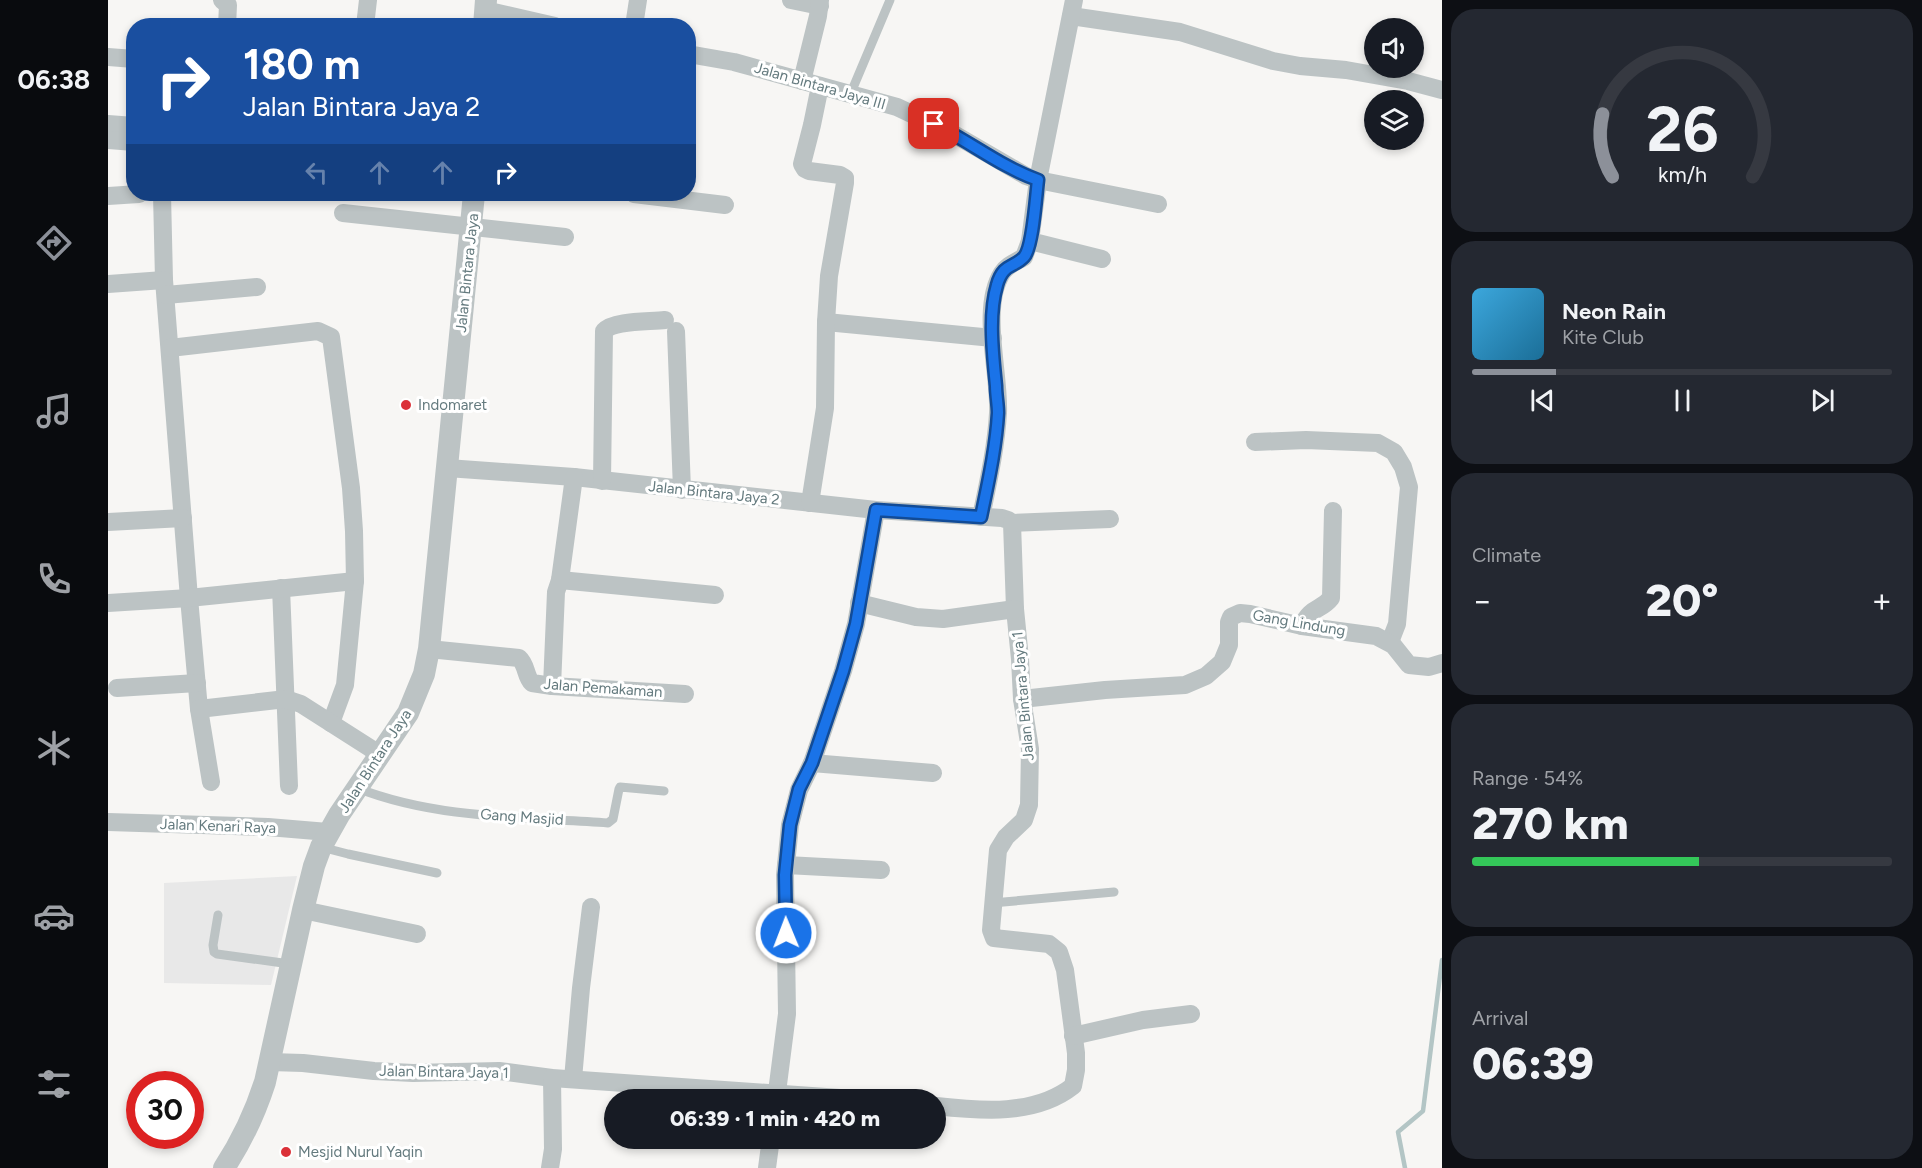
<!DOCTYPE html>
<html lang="en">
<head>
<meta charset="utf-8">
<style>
  :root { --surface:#171b24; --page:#242831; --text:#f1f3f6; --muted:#9ea1a6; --line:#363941; --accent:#8c9099 }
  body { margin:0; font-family:Figtree,sans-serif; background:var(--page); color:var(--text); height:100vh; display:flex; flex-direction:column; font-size:22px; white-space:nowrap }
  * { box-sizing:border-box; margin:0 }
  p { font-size:20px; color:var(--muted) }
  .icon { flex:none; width:33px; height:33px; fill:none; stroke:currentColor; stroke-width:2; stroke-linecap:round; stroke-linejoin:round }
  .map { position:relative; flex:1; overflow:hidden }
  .side { display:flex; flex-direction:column; gap:9px; padding:9px; background:#0d0f14; width:480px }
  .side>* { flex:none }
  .banner { position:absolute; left:18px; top:18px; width:570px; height:183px; border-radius:24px; box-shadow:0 3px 9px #0003; background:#1a4fa0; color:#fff; overflow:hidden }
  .tools { position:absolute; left:1256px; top:18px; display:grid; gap:12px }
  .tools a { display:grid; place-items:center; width:60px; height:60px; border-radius:50%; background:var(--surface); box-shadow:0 3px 9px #0003; font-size:30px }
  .speed { position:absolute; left:18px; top:1071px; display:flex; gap:12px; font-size:30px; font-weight:700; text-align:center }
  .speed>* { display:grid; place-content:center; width:78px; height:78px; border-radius:50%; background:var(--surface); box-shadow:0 3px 9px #0003; line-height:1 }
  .speed .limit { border:9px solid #d22; background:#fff; color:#111 }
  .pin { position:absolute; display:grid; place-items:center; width:51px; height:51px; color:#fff; margin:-26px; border-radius:12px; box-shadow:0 3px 9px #0006 }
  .me { position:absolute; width:66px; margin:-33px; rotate:359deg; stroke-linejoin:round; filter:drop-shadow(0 0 4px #0008) }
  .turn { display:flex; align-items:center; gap:21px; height:126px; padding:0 18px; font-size:27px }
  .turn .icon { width:78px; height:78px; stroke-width:2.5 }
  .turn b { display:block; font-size:42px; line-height:51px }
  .lanes { display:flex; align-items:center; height:57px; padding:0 18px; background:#0003; justify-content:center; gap:30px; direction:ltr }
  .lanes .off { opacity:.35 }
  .big { font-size:45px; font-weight:800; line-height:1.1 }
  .side .tile { flex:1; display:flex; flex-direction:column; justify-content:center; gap:9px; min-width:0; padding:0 21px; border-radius:24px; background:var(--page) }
  .side .dial { align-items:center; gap:0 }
  .dial svg { height:156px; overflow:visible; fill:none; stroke:var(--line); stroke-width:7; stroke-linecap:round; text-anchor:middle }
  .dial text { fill:var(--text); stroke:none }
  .song { display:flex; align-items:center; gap:18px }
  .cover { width:72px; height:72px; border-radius:9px; background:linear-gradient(135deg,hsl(200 70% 55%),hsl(200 70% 35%)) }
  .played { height:6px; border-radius:3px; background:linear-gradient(90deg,var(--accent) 20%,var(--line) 20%) }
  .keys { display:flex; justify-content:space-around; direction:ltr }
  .heat { display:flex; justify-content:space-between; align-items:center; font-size:33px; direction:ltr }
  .charge { height:9px; border-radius:4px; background:linear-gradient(90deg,#34c759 54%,var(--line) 0) }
  .trip { position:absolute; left:496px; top:1089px; width:342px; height:60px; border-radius:30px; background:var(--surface); box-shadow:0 3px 9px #0003; font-weight:800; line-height:60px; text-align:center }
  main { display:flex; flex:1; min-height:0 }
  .tab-bar { display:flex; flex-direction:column; width:108px; justify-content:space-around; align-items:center; background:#090b0e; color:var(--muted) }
  .tab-bar .icon { width:42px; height:42px }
  .tab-bar .selected { color:var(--accent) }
  .tab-bar b { font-size:27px; color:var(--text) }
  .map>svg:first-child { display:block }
  .built { fill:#e8e8e8 }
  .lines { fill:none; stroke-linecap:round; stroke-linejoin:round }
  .stream { stroke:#b3c5c5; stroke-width:4.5 }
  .service { stroke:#bcc3c4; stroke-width:9 }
  .minor { stroke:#bcc3c4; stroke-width:18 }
  .tertiary { stroke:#bcc3c4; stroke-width:22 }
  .route-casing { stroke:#114b97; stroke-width:15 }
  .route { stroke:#1a73e8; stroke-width:10 }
  .poi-dot { fill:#db3138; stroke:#fff; stroke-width:2 }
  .labels { text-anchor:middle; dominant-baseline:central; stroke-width:6; stroke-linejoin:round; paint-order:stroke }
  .street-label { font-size:15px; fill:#647a7e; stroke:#fff }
  .poi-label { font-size:15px; fill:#647a7e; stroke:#fff; text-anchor:start }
</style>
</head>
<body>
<main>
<nav class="tab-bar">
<b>06:38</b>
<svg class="icon selected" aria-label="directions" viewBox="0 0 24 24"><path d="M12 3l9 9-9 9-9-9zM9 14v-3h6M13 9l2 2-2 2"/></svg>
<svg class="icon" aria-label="music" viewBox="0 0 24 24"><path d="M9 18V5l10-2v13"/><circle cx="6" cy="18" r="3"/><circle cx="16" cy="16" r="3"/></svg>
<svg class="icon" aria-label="phone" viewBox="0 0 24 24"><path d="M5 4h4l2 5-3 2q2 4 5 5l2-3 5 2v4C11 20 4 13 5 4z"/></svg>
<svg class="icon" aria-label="climate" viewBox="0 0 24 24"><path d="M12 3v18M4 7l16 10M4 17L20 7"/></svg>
<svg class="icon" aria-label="car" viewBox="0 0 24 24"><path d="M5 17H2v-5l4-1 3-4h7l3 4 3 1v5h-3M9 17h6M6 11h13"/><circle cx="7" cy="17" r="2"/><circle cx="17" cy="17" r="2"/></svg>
<svg class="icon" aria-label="filters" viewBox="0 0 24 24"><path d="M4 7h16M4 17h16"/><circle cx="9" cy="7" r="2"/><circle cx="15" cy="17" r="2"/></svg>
</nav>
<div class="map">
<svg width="1334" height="1168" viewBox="0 0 1334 1168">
  <rect width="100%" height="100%" fill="#f7f6f4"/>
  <path class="built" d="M 189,876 L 163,985 L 56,983 L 56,883 Z"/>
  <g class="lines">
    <path class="stream" d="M 1297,1168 L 1290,1132 L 1315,1111 L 1334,960"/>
    <g class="service">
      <path d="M 742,95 L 782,0"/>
      <path d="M 249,788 C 328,819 416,817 500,823 L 505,819 L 511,789 L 512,787 L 556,791"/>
      <path d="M 213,847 L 240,854 L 329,873"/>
      <path d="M 884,903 L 1006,892"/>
      <path d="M 110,915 L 105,945 L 106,952 L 109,954 L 182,964"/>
    </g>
    <g class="minor">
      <path d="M 114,0 L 120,5 L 119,26"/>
      <path d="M 683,0 L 712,6"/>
      <path d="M 377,10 L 447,26"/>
      <path d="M 963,16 L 1072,32 L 1165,61 L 1192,66 L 1238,70 L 1300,81 L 1334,90"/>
      <path d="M 257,26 L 260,0"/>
      <path d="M 526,26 L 530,0"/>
      <path d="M 580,54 L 626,62 L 789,107 L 844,133 L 918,176 L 930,180 L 1050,204"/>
      <path d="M 0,57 L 26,59"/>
      <path d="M 694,81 L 710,16 L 712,0"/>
      <path d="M 0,124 L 26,126"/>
      <path d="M 0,140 L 26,142"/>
      <path d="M 54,194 L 56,280 L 81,598 L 91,709 L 103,782"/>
      <path d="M 526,194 L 617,205"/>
      <path d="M 0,196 L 31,194"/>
      <path d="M 235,213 L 457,237"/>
      <path d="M 922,241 L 994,259"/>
      <path d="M 0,284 L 56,280"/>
      <path d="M 58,295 L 149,287"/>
      <path d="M 718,322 L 885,338"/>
      <path d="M 568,331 L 574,490"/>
      <path d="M 62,348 L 210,331 L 223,337 L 243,488 L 246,531 L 247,581 L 237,685 L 223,723"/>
      <path d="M 1147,442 L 1198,440 L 1270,443 L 1286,452 L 1295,467 L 1301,487 L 1289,624 L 1282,642"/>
      <path d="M 339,468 L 466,477 L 768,510 L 894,518 L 900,520 L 904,523 L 907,609 L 912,659 L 914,699 L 922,749 L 921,805 L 916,820 L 898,837 L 890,850 L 883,930 L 886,938 L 941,944 L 951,952 L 957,970 L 968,1053 L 968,1070 L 965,1086 C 927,1116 873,1111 828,1106"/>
      <path d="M 494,481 L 496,331 C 506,320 542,322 557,320"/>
      <path d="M 702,503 L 717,408 L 718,322 L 721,276 L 737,183 L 737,178 L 732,175 L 701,171 L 697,169 L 694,164 L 704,125 L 712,86"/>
      <path d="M 873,517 C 880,483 888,448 890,413 C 892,374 872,308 894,273 C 899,265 908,262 916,257 L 922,241 L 930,180 L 966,0"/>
      <path d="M 0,522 L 75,518"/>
      <path d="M 904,523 L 1002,519"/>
      <path d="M 452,580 L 607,595"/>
      <path d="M 173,588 L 181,786"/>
      <path d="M 0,603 L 81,598 L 247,581"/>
      <path d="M 751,603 L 808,617 L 835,619 L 907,609"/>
      <path d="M 1194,626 C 1203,606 1213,611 1223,598 L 1225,511"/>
      <path d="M 321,649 L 411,658 C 419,665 417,676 424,683 L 444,686 L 577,694"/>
      <path d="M 444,686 L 448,592 L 452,580 L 466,477"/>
      <path d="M 9,688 L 89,683"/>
      <path d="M 914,699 L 997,690 L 1077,685 L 1098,676 L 1114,662 L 1121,645 L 1121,622 L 1123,617 L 1132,613 L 1142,614 L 1194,626 L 1268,636 L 1285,645 L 1301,665 L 1321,667 L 1334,663"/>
      <path d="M 91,709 L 178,699 L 193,704 L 262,748 L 272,756"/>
      <path d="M 704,763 L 825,773"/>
      <path d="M 0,822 L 160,827 L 220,832"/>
      <path d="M 678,865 L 773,870"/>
      <path d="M 195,910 L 309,934"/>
      <path d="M 965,1036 L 1035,1020 L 1083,1014"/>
      <path d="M 162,1062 L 195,1063 L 266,1071 L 305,1073 L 391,1071 L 444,1078 L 761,1100"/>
      <path d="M 465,1079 L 473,988 L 483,907"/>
      <path d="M 668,1100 L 679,1014 L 677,875 L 682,825 L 691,790 L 704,763 L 735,671 L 748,624 L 768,510"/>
      <path d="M 442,1168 L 445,1149 L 444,1078"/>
      <path d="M 659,1168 L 663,1138"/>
    </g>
    <g class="tertiary">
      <path d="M 376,26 L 378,0"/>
      <path d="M 116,1168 C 134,1141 147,1113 157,1082 L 195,910 L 206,866 L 213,847 L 231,815 L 300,713 L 316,674 L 321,649 L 366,194"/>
    </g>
  </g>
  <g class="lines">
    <g class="route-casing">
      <path id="route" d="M 678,933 L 677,875 L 682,825 L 691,789 L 704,763 L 735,671 L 748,624 L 768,510 L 873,517 C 880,483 888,448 890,413 C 890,404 888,395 888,386 C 885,355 880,315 889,285 C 895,263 906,268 916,257 C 925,247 928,195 930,180 C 893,167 861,141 826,124"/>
    </g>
    <use href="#route" class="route"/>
  </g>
  <g class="poi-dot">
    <circle cx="298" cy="405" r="6"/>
    <circle cx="178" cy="1152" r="6"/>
  </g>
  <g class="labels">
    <g class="street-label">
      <text transform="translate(712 86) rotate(16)">Jalan Bintara Jaya III</text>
      <text transform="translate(359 273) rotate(-84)">Jalan Bintara Jaya</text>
      <text transform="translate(606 493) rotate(6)">Jalan Bintara Jaya 2</text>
      <text transform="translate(1191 623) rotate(10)">Gang Lindung</text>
      <text transform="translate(495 688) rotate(4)">Jalan Pemakaman</text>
      <text transform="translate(915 696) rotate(-95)">Jalan Bintara Jaya 1</text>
      <text transform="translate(267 761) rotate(-57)">Jalan Bintara Jaya</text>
      <text transform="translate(414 817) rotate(4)">Gang Masjid</text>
      <text transform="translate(110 826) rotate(2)">Jalan Kenari Raya</text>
      <text transform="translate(336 1072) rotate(1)">Jalan Bintara Jaya 1</text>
    </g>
    <g class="poi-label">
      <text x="310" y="405">Indomaret</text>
      <text x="190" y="1152">Mesjid Nurul Yaqin</text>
    </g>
  </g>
</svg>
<div class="tools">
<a><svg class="icon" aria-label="sound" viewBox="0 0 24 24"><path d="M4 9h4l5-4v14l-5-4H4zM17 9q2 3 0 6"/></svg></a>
<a><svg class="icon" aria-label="layers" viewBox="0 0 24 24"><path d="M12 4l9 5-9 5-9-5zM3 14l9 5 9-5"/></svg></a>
</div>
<div class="speed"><div class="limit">30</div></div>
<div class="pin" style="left:826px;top:124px;background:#d93025"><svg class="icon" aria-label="arrive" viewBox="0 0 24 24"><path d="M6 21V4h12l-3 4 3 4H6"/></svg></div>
<svg class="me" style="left:678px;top:933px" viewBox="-20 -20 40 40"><circle r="17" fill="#1a73e8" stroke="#fff" stroke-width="3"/><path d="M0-11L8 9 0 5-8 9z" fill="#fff"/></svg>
<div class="trip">06:39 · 1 min · 420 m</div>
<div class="banner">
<div class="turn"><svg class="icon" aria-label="right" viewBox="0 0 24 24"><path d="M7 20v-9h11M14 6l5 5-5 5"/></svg><div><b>180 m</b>Jalan Bintara Jaya 2</div></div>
<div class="lanes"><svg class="icon off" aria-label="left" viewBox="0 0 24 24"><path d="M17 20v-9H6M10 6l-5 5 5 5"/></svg><svg class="icon off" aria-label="ahead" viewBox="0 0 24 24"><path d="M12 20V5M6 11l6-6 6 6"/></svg><svg class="icon off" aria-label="ahead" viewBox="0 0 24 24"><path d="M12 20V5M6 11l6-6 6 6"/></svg><svg class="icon" aria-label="right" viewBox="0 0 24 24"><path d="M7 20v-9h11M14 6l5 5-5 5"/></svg></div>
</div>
</div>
<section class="side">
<div class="tile dial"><svg viewBox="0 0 100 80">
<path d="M14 69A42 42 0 1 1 86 69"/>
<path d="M14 69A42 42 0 0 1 9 37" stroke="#8c9099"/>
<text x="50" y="56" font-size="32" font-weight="700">26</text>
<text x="50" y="72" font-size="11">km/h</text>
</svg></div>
<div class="tile">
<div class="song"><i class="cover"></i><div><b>Neon Rain</b><p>Kite Club</p></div></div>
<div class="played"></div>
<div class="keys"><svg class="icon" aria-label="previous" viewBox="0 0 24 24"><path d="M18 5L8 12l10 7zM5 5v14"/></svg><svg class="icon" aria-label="pause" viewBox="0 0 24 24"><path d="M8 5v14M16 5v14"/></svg><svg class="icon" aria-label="next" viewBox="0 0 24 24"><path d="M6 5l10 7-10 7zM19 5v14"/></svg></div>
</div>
<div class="tile"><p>Climate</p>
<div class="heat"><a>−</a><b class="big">20°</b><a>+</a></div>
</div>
<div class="tile"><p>Range · 54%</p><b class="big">270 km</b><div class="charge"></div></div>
<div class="tile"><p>Arrival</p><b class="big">06:39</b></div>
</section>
</main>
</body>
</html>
